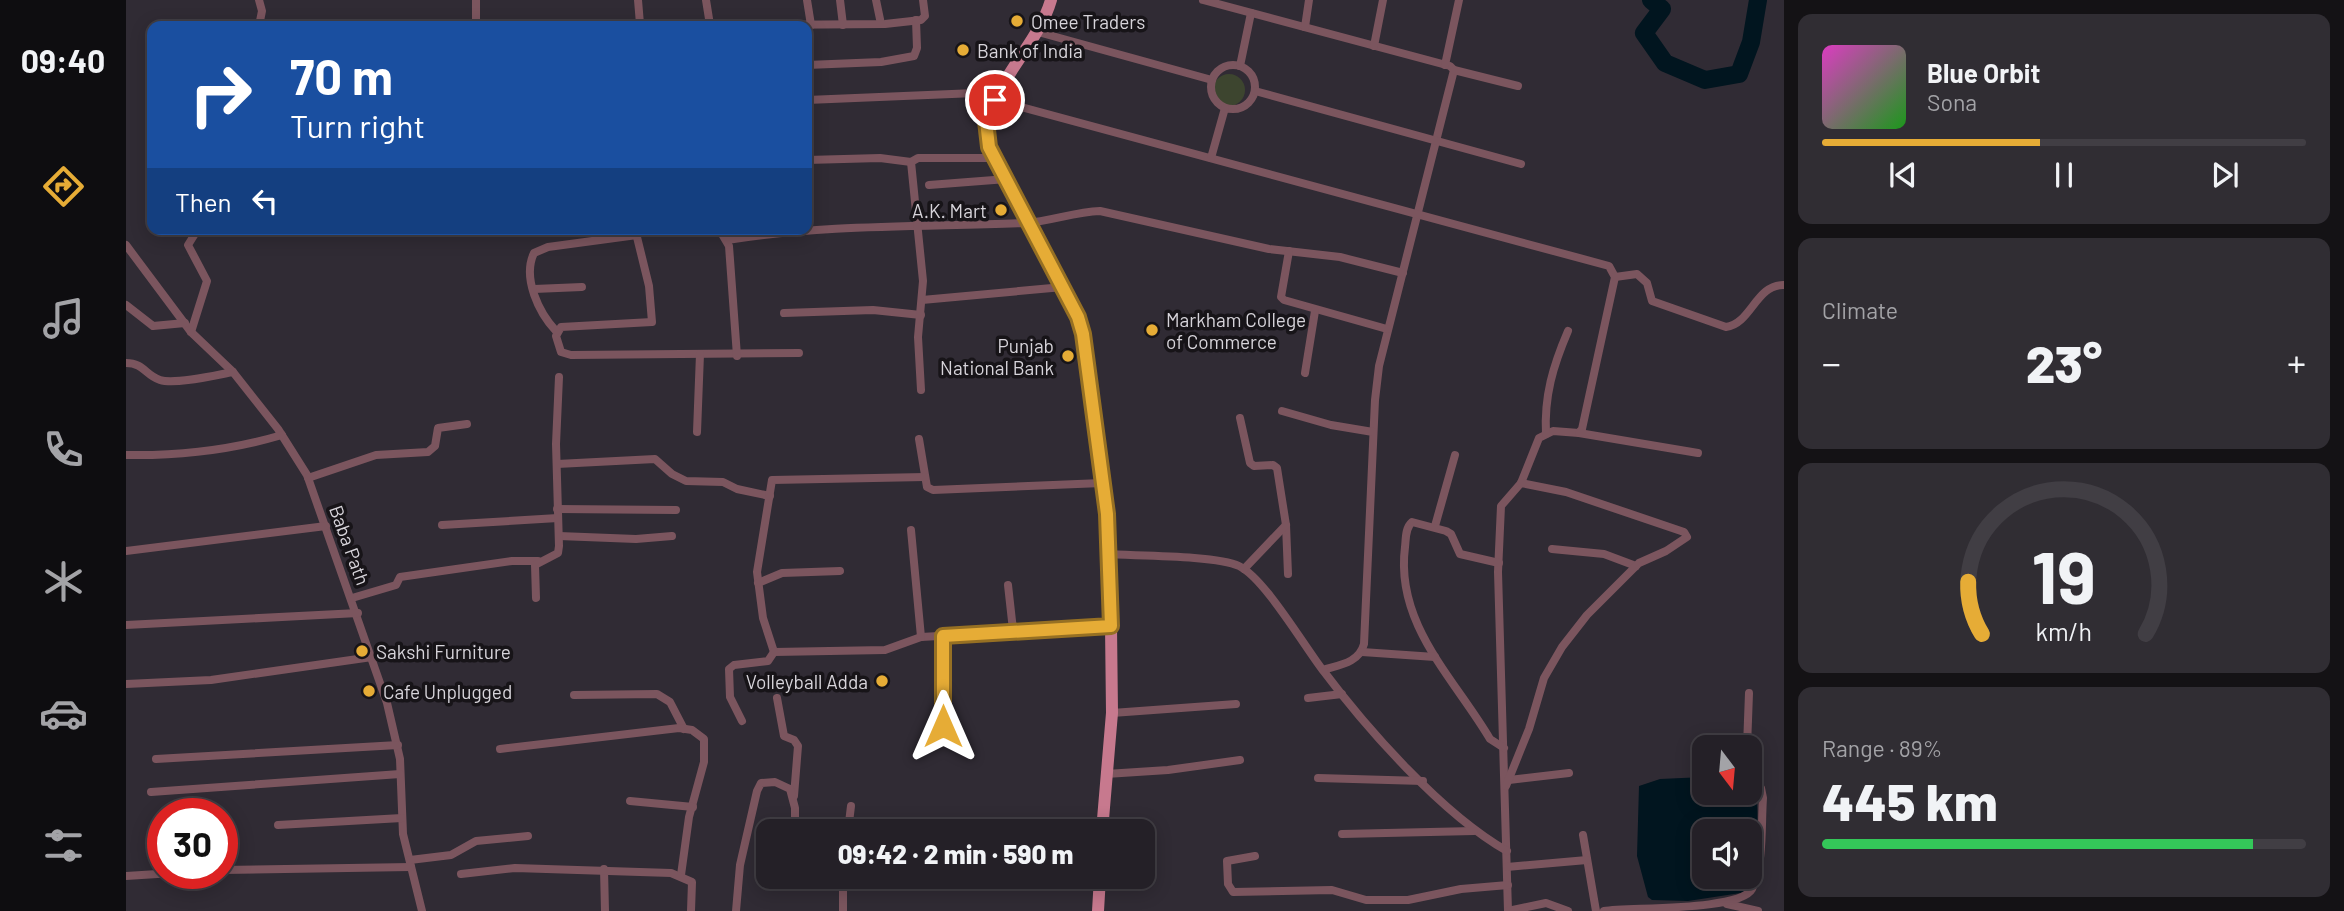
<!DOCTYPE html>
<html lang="en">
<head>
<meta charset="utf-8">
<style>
  :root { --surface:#242027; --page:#302d33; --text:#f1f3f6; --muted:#a3a3a7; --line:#413e44; --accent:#e6ac36 }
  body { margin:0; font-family:Barlow,sans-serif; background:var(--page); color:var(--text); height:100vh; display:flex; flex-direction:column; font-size:26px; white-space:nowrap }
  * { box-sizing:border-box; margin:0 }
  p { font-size:23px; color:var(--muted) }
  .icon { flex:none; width:38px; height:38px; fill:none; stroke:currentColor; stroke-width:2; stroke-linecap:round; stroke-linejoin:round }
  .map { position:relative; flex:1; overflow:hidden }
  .sheet { display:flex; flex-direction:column; gap:14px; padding:14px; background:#141215; width:560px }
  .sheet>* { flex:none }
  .guide { position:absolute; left:21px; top:21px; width:665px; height:214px; border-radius:14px; box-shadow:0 4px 18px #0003,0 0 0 2px var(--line); background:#1a4fa0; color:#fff; overflow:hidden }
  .needle { width:46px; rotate:164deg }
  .tools { position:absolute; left:1566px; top:735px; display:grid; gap:14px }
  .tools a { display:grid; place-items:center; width:70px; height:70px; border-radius:14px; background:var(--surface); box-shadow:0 4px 18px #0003,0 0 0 2px var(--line); font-size:35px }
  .speed { position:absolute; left:21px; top:798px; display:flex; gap:14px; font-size:35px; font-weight:700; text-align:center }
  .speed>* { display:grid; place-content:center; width:91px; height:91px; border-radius:50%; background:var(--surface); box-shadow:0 4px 18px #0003,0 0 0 2px var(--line); line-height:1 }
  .speed .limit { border:10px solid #d22; background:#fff; color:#111 }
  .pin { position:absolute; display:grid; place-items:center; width:60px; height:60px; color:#fff; margin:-30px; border:4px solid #fff; border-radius:50%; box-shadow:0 2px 7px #0007 }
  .me { position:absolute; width:77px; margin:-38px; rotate:0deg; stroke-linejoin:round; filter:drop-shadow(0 0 5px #0008) }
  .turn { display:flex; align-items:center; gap:24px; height:147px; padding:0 28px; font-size:32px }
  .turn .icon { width:91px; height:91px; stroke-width:2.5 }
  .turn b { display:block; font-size:49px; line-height:60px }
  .then { display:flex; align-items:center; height:66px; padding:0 28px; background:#0003; gap:14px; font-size:26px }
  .big { font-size:52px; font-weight:800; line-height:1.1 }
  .sheet .card { flex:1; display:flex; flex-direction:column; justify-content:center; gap:10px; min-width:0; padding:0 24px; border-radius:14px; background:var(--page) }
  .sheet .dial { align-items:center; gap:0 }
  .dial svg { height:182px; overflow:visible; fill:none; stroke:var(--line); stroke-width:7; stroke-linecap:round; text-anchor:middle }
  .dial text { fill:var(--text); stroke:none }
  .song { display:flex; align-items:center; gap:21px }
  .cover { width:84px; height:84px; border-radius:10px; background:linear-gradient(135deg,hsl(310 70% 55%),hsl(120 70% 35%)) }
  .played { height:7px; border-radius:4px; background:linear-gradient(90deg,var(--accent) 45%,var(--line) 45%) }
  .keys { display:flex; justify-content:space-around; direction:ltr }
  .heat { display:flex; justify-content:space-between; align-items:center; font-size:38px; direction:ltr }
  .charge { height:10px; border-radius:5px; background:linear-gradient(90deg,#34c759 89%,var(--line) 0) }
  .trip { position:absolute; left:630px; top:819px; width:399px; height:70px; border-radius:14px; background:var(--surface); box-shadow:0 4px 18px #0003,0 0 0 2px var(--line); font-weight:800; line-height:70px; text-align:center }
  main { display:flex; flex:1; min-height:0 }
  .menu { display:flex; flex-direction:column; width:126px; justify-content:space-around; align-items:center; background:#0e0d10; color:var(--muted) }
  .menu .icon { width:49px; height:49px }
  .menu .on { color:var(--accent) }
  .menu b { font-size:32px; color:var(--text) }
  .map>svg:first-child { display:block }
  .green { fill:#3d452f }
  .water { fill:#01151f; fill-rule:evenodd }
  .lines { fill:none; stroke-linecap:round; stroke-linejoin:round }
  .river { stroke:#01151f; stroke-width:18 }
  .minor { stroke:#7b555e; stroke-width:8 }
  .primary { stroke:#c7798e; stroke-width:12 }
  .route-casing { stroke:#967023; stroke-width:18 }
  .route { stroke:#e6ac36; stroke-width:12 }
  .poi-dot { fill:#e6ac36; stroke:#171418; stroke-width:2.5 }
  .labels { text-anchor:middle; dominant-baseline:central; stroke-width:7; stroke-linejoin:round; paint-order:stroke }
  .poi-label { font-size:19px; fill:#d7d4da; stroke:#171418; text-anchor:start }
  .street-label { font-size:19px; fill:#d7d4da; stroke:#171418 }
</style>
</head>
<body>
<main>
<nav class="menu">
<b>09:40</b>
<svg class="icon on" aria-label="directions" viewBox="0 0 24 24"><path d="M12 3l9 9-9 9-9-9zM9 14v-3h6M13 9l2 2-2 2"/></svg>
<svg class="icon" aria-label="music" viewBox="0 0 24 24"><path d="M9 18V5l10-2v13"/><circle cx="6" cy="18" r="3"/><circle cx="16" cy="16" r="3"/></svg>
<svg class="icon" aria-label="phone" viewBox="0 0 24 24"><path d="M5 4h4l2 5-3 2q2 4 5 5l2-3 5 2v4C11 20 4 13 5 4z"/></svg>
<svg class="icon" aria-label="climate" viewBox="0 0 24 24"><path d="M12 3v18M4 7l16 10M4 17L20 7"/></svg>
<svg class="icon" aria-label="car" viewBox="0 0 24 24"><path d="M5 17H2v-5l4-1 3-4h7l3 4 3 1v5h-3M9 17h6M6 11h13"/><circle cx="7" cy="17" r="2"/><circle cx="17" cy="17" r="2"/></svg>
<svg class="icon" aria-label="filters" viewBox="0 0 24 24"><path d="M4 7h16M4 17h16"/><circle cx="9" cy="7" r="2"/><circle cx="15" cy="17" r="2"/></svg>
</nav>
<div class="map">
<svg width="1658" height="911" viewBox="0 0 1658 911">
  <rect width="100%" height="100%" fill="#302b34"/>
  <circle class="green" cx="1103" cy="90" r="16"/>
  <path class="water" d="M 1578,777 L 1578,793 L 1624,793 L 1624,788 L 1629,790 C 1635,811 1629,873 1621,892 L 1562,901 L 1526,900 L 1522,897 L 1511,856 L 1513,786 L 1534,779 ZM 1578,831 L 1624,831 L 1624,877 L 1578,877 Z"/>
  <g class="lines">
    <path class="river" d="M 1525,0 L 1536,9 L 1518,33 L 1539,63 L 1579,80 L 1613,74 L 1625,42 L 1632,0"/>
    <g class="minor">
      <path d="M 133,0 L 136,11 L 133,26"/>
      <path d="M 512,0 L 514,24"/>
      <path d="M 580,0 L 584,25"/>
      <path d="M 681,0 L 685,25"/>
      <path d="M 714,0 L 717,25"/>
      <path d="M 750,0 L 755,24"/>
      <path d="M 1077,0 L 1324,66 L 1328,70 L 1253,366 L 1249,400 L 1238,644 C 1233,663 1213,665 1197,670"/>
      <path d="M 350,26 L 350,0"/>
      <path d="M 510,26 L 759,24 L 795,20 L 799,16 L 797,0"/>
      <path d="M 1179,27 L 1183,0"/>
      <path d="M 912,32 L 1086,80"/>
      <path d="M 1248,46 L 1257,0"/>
      <path d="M 681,65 L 755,62 L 788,56 L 791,48 L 790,20"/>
      <path d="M 1319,65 L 1333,0"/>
      <circle cx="1107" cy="87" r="22"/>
      <path d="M 1114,66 L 1125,13"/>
      <path d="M 1328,70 L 1392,86"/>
      <path d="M 1129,91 L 1395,164"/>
      <path d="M 681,100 L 874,92"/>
      <path d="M 869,100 L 1483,266 L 1489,277 L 1456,429 L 1453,433 L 1427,431 L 1413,438 L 1395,483 L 1375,506 L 1372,572 L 1382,911"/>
      <path d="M 1085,158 L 1099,108"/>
      <path d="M 681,160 L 754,158 L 785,162"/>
      <path d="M 803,185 L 881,179"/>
      <path d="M 509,229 L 523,286 L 526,322 L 435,327 L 430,336 L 435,352 L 445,355 L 673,353"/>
      <path d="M 593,229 L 603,246 L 611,356"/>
      <path d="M 601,240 C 700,224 800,227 900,223 C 925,221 949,212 974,211 L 1143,249 L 1214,257 L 1277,273"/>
      <path d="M 0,245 L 65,332 L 107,372 L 152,429 L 181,475 L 261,703 L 274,759 L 277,834 L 296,911"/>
      <path d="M 1163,251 L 1155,297 L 1158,300 L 1261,329"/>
      <path d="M 1489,277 L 1511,274 L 1521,283 L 1526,301 L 1600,327 C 1625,324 1630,284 1658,285"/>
      <path d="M 408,289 L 456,287"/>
      <path d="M 796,300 L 937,287"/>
      <path d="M 0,305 L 27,326 L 59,323"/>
      <path d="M 658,313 L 747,310 L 795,315"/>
      <path d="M 430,331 C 413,313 396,278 408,253 L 422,247 L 511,235"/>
      <path d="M 65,332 L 81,281 L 62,245 L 72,229"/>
      <path d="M 0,363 C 18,363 19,375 34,380 C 49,385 90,375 107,372"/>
      <path d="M 1179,373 L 1189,311"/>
      <path d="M 795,390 L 792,337 L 797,281 L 785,162 L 792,158 L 869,158"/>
      <path d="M 1156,411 L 1205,425 L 1247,432"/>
      <path d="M 1114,418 L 1124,463 L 1128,466 L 1147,465 L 1151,468 L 1160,525 L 1162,574"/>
      <path d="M 571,432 L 574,354"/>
      <path d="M 1453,433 L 1572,453"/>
      <path d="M 1420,434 C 1418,396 1427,366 1442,331"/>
      <path d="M 793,439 L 801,487 L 807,490 L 976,483"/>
      <path d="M 0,455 C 54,456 105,450 156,435"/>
      <path d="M 431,464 L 529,459 L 546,474 L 560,481 L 597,482 L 611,489 L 644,496"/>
      <path d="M 799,477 L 646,480 L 631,572 L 637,618 L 648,652 L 759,650 L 795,637 L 985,626"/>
      <path d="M 182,478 L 250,455 L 302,452 L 309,446 L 312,428 L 341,424"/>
      <path d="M 431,509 L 550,510"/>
      <path d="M 316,525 L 432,518"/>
      <path d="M 1309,526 L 1329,455"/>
      <path d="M 785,530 L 795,637"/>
      <path d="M 433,536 L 510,539 L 546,536"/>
      <path d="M 1426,549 L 1478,554 L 1510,566"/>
      <path d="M 0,551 L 200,526"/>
      <path d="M 980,554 C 1009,556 1090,555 1113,566 C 1138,578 1177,644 1196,669 C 1241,729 1316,814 1381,851"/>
      <path d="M 1373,563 L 1334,554 L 1325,534 L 1320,531 L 1286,522 C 1279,528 1280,539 1279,547 C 1269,624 1328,678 1364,739 L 1378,748"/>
      <path d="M 1118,569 L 1160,525"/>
      <path d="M 632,583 L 656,573 L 714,571"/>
      <path d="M 882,585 L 887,630"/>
      <path d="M 226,598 L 270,585 L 274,577 L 386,561 L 412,561"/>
      <path d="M 410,598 L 409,565 L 432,553 L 433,546 L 430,444 L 433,377"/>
      <path d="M 0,625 L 232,613"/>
      <path d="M 817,636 L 817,726"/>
      <path d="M 1236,652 L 1309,657"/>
      <path d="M 0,684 L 85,680 L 246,657"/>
      <path d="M 448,695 L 531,694 L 544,702 L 558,729"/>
      <path d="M 651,698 L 658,736 L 668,740 L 672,746 L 668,796"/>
      <path d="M 1182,698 L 1216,694"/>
      <path d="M 986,713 L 1110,704"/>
      <path d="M 616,721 L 604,697 L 603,669 L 608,665 L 642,661 L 648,652"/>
      <path d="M 1621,747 L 1623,693"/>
      <path d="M 374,749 L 553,728 L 566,730 L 578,739 L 578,762 L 563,817 L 555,875"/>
      <path d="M 30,759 L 272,745"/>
      <path d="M 980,774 L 1042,770 L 1114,760"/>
      <path d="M 1192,778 L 1297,781"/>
      <path d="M 1383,780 L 1443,773"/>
      <path d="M 1380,786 L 1403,729 L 1418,678 L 1436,647 L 1461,615 L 1513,563 L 1540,551 L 1561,537 L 1558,532 L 1440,492 L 1395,483"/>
      <path d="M 25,792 L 274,774"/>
      <path d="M 504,801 L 567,807"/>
      <path d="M 152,825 L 276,818"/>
      <path d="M 722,831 L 725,806"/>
      <path d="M 1216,834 L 1348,831"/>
      <path d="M 1457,835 L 1470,911"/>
      <path d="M 1129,856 L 1101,861 L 1102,884 L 1107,892 L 1206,890 L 1240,900 L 1282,900 L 1335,889 L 1382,885"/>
      <path d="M 284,860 L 325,855 L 350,841 L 402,836"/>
      <path d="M 1381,867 L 1461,860"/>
      <path d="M 478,869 L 479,911"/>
      <path d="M 96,870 L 285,867"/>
      <path d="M 335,874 L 389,868 L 545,873 L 566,882 L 565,911"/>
      <path d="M 0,876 L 47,873"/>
      <path d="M 670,877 L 670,881"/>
      <path d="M 1601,904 L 1632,911"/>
      <path d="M 610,911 L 614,865 L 631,791 L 635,783 L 649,782 L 664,789 L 669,808 L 669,831"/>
      <path d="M 717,911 L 717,877"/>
      <path d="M 1382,911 L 1420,903 L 1442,911"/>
      <path d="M 1478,911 C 1506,907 1614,911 1626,889 C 1638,864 1635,825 1637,798 L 1635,788 L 1624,779"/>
    </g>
    <g class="primary">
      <path d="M 925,0 C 911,50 850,96 863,147 L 952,317 L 957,334 L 980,514 L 985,626 L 986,713 L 976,831"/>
      <path d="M 972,911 L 974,877"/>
    </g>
  </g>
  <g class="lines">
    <g class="route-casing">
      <path id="route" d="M 817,726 L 817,636 L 985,626 L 981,514 L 957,334 L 952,317 L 863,147 L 860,121 L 869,100"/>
    </g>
    <use href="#route" class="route"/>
  </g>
  <g class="poi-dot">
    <circle cx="891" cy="21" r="7"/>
    <circle cx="837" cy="50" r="7"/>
    <circle cx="875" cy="210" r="7"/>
    <circle cx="1026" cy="330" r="7"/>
    <circle cx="942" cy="356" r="7"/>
    <circle cx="236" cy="651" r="7"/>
    <circle cx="756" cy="681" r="7"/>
    <circle cx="243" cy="691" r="7"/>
  </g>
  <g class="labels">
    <g class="poi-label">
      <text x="905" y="21">Omee Traders</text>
      <text x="851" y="50">Bank of India</text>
      <text x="861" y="210" text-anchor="end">A.K. Mart</text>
      <text x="1040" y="319">Markham College<tspan x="1040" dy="22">of Commerce</tspan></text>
      <text x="928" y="345" text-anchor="end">Punjab<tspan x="928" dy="22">National Bank</tspan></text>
      <text x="250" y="651">Sakshi Furniture</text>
      <text x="742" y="681" text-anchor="end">Volleyball Adda</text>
      <text x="257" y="691">Cafe Unplugged</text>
    </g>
    <g class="street-label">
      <text transform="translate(224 545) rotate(70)">Baba Path</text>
    </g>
  </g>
</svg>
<div class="tools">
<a><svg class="needle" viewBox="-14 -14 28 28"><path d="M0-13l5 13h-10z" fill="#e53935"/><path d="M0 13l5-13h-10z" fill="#a3a3a7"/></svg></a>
<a><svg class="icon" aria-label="sound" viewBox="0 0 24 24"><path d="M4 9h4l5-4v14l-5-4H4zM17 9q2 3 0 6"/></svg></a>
</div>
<div class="speed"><div class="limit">30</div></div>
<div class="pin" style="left:869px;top:100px;background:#d93025"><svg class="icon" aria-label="arrive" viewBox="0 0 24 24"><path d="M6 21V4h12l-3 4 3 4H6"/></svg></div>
<svg class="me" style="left:817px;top:726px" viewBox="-20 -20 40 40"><path d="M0-17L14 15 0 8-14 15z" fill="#e6ac36" stroke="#fff" stroke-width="4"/></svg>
<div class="trip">09:42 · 2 min · 590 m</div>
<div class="guide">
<div class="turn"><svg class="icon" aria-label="right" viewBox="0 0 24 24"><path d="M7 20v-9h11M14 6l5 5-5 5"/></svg><div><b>70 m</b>Turn right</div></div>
<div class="then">Then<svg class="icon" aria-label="left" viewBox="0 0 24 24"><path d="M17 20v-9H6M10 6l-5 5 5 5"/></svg></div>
</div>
</div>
<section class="sheet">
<div class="card">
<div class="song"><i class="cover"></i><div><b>Blue Orbit</b><p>Sona</p></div></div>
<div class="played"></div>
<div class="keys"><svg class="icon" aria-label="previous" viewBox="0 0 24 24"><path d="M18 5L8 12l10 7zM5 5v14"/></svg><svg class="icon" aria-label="pause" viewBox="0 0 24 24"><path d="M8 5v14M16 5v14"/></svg><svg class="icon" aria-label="next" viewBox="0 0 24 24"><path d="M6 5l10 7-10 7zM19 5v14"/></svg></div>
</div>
<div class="card"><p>Climate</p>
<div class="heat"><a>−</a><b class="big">23°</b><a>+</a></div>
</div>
<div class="card dial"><svg viewBox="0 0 100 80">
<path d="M14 69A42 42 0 1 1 86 69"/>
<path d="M14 69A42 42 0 0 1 8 46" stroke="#e6ac36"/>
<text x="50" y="56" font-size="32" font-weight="700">19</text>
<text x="50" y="72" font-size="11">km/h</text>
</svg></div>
<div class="card"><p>Range · 89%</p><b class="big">445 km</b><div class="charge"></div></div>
</section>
</main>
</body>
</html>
